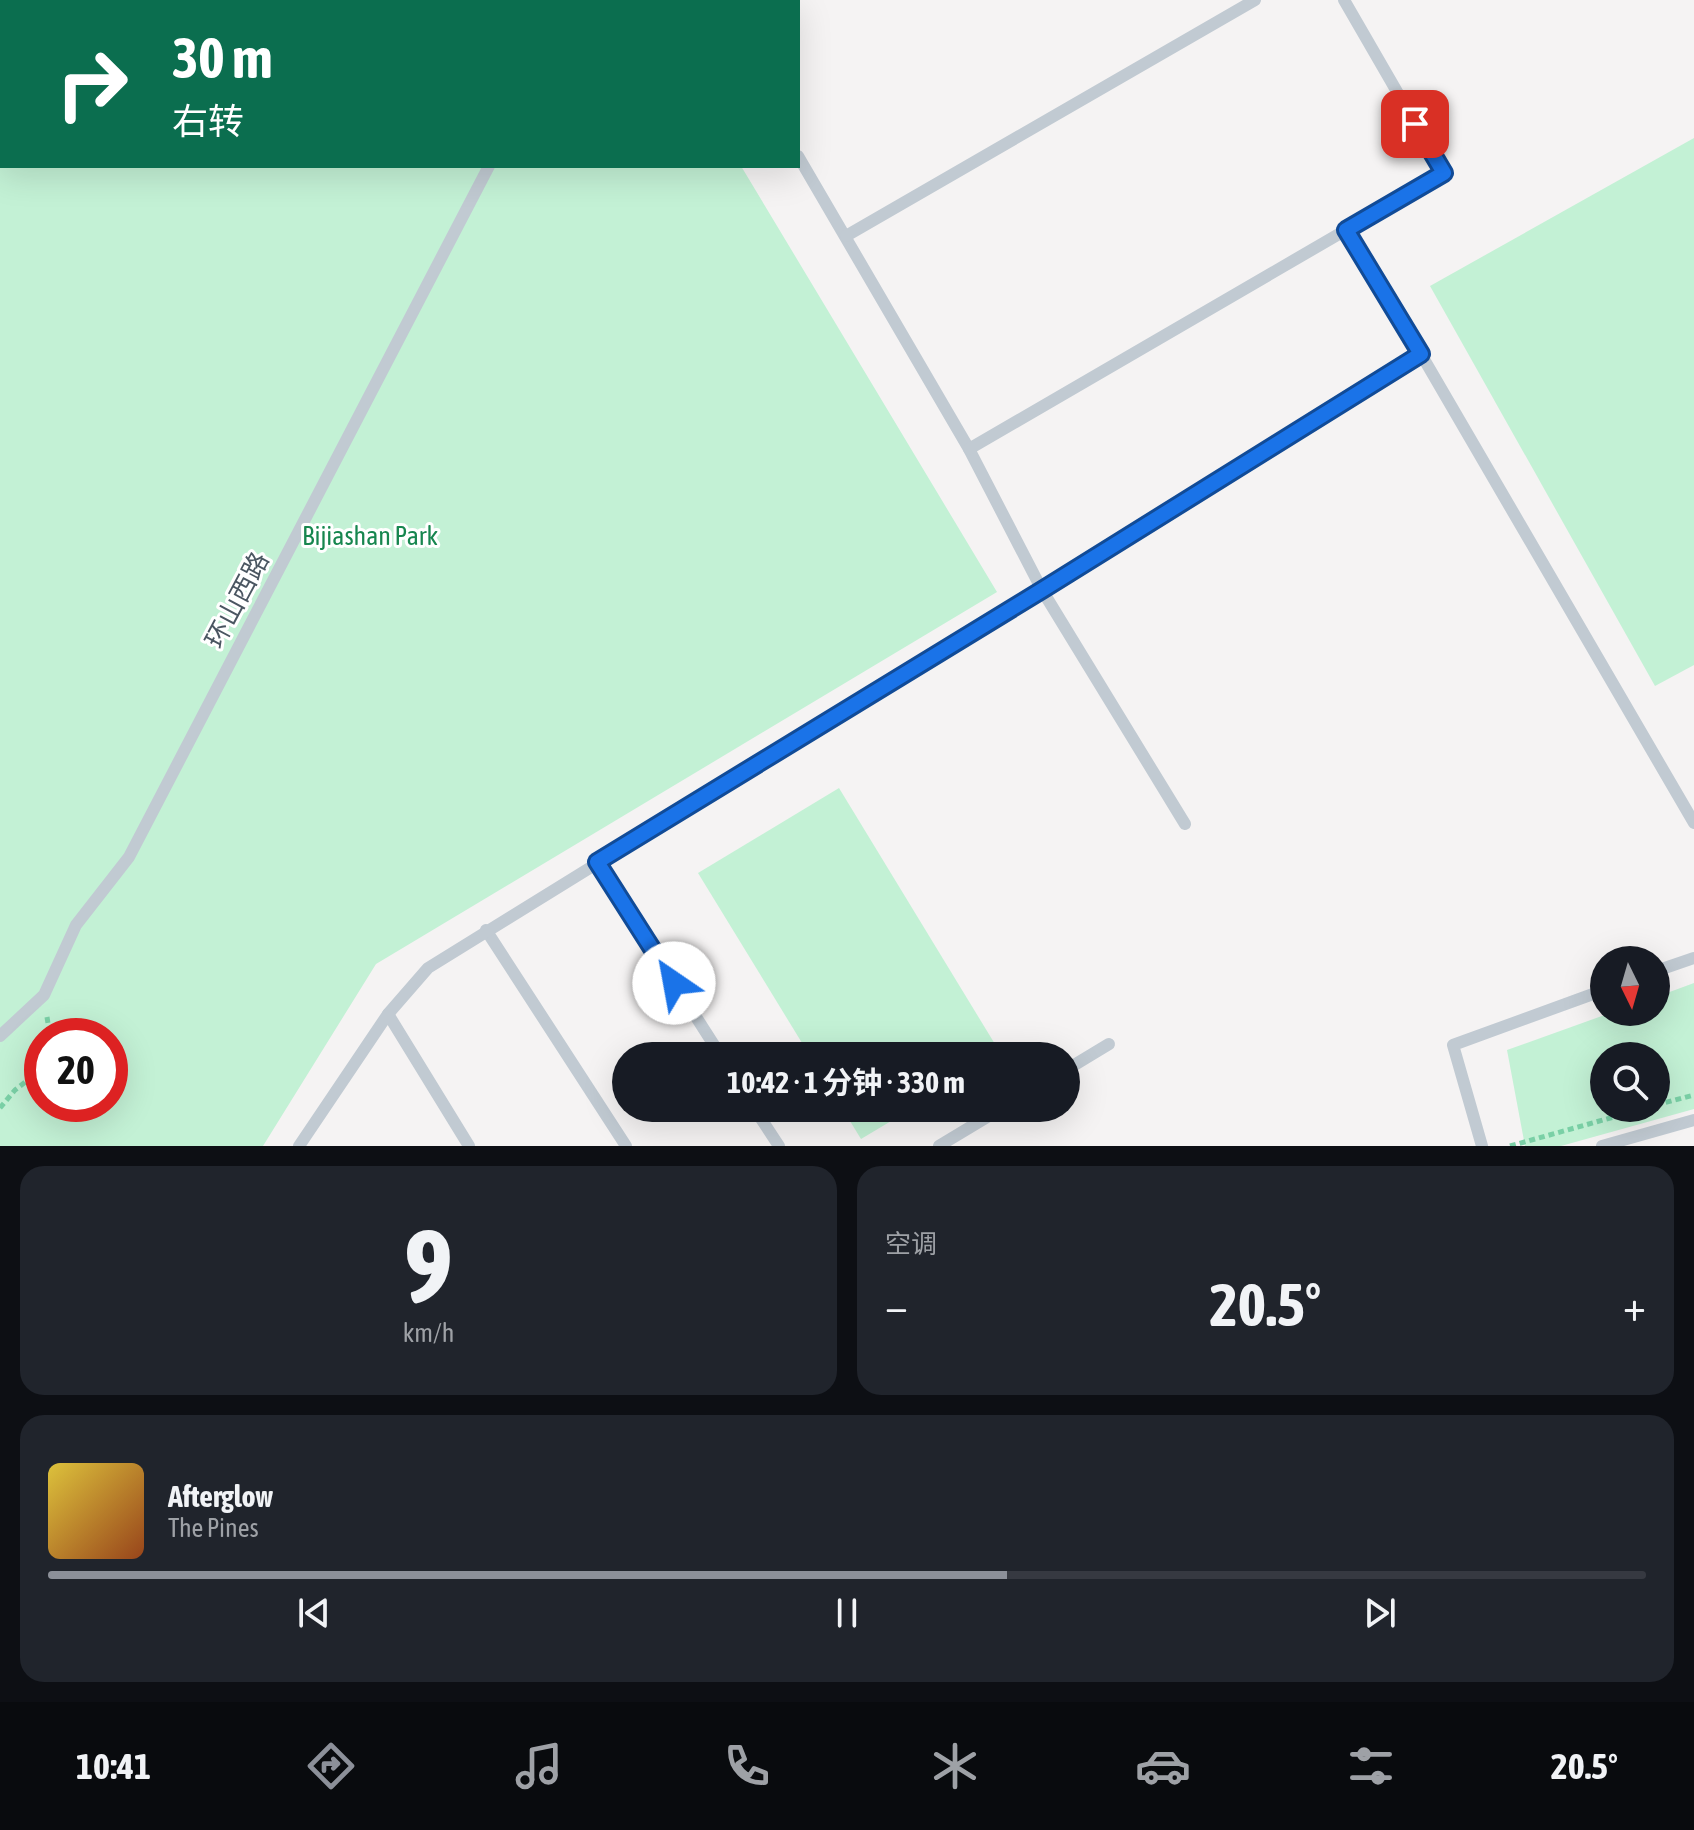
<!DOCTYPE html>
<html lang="zh">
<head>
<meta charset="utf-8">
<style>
  :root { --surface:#171b24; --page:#20242c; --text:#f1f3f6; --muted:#9ea1a6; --line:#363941; --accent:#8c9099 }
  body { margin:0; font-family:"Asap Condensed","Noto Sans SC",sans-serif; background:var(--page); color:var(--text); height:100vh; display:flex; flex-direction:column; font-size:30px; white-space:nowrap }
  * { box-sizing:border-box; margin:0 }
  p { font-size:26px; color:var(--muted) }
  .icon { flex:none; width:44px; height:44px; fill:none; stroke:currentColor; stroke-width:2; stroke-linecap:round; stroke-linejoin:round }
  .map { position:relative; height:1146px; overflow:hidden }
  .sheet { display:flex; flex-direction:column; gap:20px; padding:20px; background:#0d0f14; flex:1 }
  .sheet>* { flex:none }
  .banner { position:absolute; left:0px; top:0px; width:800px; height:168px; box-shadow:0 8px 32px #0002; background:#0b6e4f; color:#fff; overflow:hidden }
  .needle { width:52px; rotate:175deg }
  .controls { position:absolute; left:1590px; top:946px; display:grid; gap:16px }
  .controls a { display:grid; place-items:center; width:80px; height:80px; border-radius:50%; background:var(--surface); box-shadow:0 8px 32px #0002; font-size:40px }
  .speed { position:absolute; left:24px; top:1018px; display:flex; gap:16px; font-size:40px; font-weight:700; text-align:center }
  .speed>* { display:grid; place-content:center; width:104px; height:104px; border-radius:50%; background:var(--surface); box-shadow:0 8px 32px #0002; line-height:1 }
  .speed .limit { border:12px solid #d22; background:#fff; color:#111 }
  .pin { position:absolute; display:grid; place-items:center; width:68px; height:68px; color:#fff; margin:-34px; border-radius:16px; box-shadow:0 4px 12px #0006 }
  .me { position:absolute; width:88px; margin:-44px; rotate:327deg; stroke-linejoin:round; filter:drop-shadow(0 0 6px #0008) }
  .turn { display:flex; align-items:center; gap:28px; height:168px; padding:0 40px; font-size:36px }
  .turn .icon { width:104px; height:104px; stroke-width:2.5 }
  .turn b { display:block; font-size:56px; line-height:68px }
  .big { font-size:60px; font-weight:700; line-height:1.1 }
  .sheet .card { flex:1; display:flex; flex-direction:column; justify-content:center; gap:12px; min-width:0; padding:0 28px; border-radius:24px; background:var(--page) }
  .sheet .dial { align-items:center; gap:0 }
  .dial b { font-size:104px; line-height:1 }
  .song { display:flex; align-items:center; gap:24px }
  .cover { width:96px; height:96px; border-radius:12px; background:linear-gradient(135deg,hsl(50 70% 55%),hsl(20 70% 35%)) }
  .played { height:8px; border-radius:4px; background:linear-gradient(90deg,var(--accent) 60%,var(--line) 60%) }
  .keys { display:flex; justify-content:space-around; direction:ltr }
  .heat { display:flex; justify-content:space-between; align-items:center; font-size:44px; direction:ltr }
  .sheet .tiles { flex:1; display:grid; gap:20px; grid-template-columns:1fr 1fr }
  .card:last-child { grid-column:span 2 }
  .trip { position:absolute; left:612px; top:1042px; width:468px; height:80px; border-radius:40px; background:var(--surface); box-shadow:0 8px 32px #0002; font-weight:700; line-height:80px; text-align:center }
  .dock { display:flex; height:128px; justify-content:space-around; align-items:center; background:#090b0e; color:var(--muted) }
  .dock .icon { width:56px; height:56px }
  .dock .current { color:var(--accent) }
  .dock b { font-size:36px; color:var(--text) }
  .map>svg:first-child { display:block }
  .green { fill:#c3f1d5; fill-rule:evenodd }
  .water { fill:#90daee }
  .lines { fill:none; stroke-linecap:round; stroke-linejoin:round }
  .path { stroke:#7ad0a6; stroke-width:5; stroke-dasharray:6 4; stroke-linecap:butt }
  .lane { stroke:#c1cad2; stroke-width:12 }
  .route-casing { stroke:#114b97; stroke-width:20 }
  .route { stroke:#1a73e8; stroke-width:14 }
  .labels { text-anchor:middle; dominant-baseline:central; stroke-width:6; stroke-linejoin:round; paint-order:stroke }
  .park-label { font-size:26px; fill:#17864f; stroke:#fff }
  .street-label { font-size:26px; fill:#4a5661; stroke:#fff }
</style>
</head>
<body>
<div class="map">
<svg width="1694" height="1146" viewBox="0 0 1694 1146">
  <rect width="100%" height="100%" fill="#f5f3f3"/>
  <g class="green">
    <path d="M 0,0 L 641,0 L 643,2 L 2,2 L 2,166 L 741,166 L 997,592 L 376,964 L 263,1146 L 0,1146 ZM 42,1036 L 110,1036 L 110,1104 L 42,1104 Z"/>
    <path d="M 1694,138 L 1694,665 L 1655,686 L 1430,286 Z"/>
    <path d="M 839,788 L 1001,1054 L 998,1056 L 810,1056 L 698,873 Z"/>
    <path d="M 1694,983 L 1694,1109 L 1561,1146 L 1525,1146 L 1507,1050 L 1613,1012 L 1656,1012 L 1656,997 ZM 1604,1056 L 1656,1056 L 1656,1108 L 1604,1108 Z"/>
    <path d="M 842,1108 L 913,1108 L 861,1139 Z"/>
  </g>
  <path class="water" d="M 101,0 L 335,0 L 102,2 Z"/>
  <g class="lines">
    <g class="path">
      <path d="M 47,1017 L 50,1036"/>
      <path d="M 1656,1105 L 1694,1095"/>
      <path d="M 0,1108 L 15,1090 L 42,1069"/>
      <path d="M 1510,1146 L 1646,1108"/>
    </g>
    <g class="lane">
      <path d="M 10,0 L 12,2"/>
      <path d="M 492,0 L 492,2"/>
      <path d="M 703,0 L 704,2"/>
      <path d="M 798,156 L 969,449 L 1042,590 L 1185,824"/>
      <path d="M 1346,230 L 1421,354 L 1694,823"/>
      <path d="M 846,236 L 1255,0"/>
      <path d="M 969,449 L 1444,173 L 1344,0"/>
      <path d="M 597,862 L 721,1056"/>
      <path d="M 486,930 L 626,1146"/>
      <path d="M 1656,971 L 1694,958"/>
      <path d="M 388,1014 L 469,1146"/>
      <path d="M 0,1036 L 44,995 L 76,925 L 129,857 L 489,166"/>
      <path d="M 1066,1070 L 1109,1044"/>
      <path d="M 754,1108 L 779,1146"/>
      <path d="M 299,1146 L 388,1014 L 428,968 L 1421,354"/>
      <path d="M 939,1146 L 1002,1108"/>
      <path d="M 1482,1146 L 1453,1045 L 1604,990"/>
      <path d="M 1602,1146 L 1694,1120"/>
    </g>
  </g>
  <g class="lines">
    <g class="route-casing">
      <path id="route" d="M 674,983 L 597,862 L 1042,590 L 1421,354 L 1346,230 L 1444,173 L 1415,124"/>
    </g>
    <use href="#route" class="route"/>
  </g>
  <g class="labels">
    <g class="park-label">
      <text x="370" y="536">Bijiashan Park</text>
    </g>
    <g class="street-label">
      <text transform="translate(237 600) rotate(-62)">环山西路</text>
    </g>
  </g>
</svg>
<div class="controls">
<a><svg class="needle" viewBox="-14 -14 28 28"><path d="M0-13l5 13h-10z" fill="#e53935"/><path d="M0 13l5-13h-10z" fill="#9ea1a6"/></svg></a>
<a><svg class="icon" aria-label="search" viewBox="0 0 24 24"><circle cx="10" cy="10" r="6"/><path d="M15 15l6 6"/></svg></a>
</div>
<div class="speed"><div class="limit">20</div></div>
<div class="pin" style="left:1415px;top:124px;background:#d93025"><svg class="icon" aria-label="arrive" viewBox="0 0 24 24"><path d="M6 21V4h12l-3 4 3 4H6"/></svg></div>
<svg class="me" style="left:674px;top:983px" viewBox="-20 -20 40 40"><circle r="19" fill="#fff"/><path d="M0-13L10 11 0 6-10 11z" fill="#1a73e8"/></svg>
<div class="trip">10:42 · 1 分钟 · 330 m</div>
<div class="banner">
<div class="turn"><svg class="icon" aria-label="right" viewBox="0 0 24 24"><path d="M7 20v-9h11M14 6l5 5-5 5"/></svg><div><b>30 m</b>右转</div></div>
</div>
</div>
<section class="sheet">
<div class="tiles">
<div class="card dial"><b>9</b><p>km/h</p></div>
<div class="card"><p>空调</p>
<div class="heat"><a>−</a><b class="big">20.5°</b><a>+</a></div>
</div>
<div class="card">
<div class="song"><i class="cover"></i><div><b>Afterglow</b><p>The Pines</p></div></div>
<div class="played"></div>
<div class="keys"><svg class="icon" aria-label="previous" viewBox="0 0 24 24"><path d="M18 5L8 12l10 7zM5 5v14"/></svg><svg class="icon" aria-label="pause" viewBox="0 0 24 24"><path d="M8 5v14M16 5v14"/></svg><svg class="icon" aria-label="next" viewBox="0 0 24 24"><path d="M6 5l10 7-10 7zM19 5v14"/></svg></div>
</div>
</div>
</section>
<nav class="dock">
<b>10:41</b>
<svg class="icon current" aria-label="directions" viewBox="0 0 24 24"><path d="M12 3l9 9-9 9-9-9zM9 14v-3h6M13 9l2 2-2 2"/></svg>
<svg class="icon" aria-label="music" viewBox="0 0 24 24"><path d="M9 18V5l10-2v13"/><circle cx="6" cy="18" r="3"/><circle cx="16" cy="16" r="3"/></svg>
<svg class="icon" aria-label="phone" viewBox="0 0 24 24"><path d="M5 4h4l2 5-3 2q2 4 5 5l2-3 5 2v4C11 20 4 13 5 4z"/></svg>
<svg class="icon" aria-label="climate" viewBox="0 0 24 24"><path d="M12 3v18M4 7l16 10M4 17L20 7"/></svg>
<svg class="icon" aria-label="car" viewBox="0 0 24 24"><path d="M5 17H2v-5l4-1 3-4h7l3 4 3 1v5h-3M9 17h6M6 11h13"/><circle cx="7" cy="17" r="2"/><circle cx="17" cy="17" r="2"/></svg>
<svg class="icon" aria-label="filters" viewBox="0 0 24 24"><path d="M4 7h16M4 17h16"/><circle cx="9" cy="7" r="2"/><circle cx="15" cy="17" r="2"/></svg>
<b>20.5°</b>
</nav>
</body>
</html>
